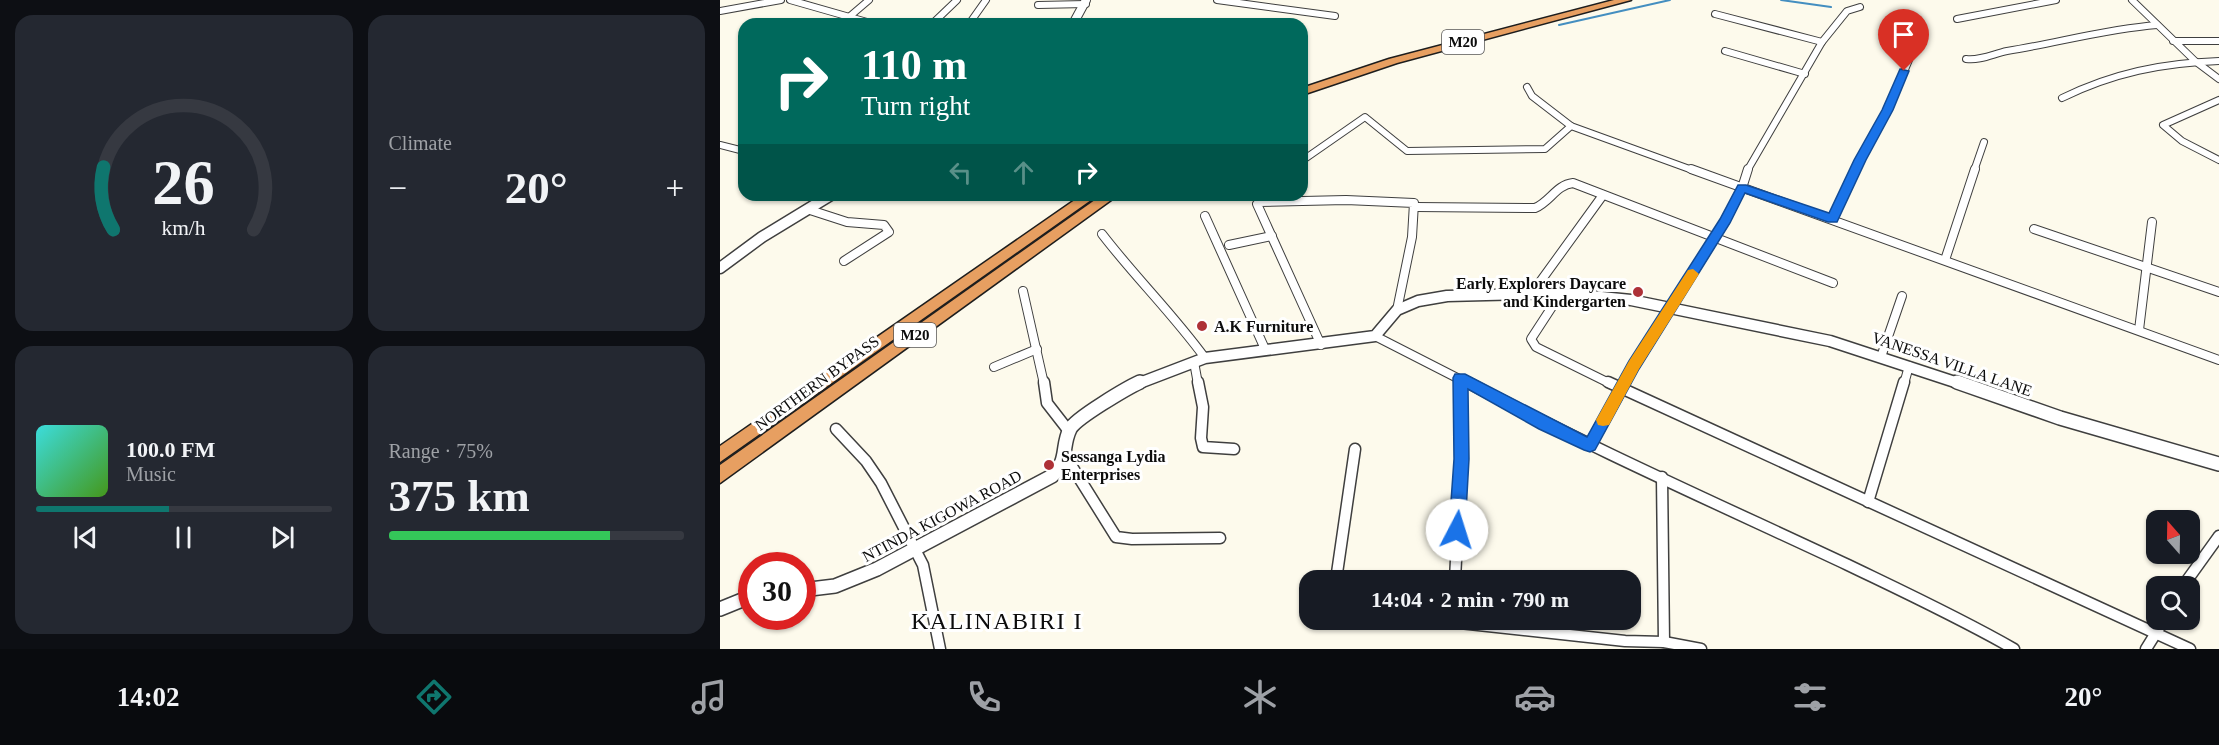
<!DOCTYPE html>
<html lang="en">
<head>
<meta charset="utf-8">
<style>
  :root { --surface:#171b24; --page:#242831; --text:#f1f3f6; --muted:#9ea1a6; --line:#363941; --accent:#0f766e }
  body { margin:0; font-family:Georgia,serif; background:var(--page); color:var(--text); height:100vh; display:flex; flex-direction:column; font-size:22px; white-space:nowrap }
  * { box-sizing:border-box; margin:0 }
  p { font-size:20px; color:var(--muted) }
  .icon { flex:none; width:33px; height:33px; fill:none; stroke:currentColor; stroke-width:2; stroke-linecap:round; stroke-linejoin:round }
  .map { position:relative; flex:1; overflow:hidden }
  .details { display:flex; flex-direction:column; gap:15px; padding:15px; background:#0d0f14; width:720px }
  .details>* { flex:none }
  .hud { position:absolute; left:18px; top:18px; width:570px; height:183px; border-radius:18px; box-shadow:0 2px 4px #0004; background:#00695c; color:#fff; overflow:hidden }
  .needle { width:39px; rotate:340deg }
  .fabs { position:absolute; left:1426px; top:510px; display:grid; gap:12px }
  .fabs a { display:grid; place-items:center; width:54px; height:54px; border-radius:12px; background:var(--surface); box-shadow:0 2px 4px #0004; font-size:30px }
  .speed { position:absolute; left:18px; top:552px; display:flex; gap:12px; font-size:30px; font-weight:700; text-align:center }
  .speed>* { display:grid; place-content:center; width:78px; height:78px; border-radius:50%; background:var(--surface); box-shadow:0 2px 4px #0004; line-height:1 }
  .speed .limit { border:9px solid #d22; background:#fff; color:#111 }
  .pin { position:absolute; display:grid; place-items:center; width:51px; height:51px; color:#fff; margin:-62px -26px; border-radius:50% 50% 50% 0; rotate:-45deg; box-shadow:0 0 6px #0007 }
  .pin .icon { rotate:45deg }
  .me { position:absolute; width:66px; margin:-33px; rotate:5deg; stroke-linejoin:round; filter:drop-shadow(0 0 4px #0008) }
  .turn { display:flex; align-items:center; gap:21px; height:126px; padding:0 24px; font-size:27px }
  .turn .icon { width:78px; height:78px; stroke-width:2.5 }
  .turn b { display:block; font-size:42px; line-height:51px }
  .lanes { display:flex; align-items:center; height:57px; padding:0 24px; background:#0003; justify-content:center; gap:30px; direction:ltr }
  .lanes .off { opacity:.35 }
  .big { font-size:45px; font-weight:700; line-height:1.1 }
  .details .card { flex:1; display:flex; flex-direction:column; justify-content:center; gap:9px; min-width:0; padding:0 21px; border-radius:18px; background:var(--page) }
  .details .dial { align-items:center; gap:0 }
  .dial svg { height:156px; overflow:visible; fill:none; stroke:var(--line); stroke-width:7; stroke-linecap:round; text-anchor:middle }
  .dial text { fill:var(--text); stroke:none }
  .song { display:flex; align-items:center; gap:18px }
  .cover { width:72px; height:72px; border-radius:9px; background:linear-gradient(135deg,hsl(180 70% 55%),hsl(100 70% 35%)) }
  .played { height:6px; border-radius:3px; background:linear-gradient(90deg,var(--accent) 45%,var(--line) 45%) }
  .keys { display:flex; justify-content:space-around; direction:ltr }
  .heat { display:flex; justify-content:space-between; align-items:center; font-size:33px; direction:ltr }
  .charge { height:9px; border-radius:4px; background:linear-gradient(90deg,#34c759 75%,var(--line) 0) }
  .details .tiles { flex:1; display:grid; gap:15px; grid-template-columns:repeat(2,1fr) }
  .trip { position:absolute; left:579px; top:570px; width:342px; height:60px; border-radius:18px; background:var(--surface); box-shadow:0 2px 4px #0004; font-weight:700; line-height:60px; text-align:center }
  .menu { display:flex; height:96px; justify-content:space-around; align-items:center; background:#090b0e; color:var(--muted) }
  .menu .icon { width:42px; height:42px }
  .menu .current { color:var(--accent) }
  .menu b { font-size:27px; color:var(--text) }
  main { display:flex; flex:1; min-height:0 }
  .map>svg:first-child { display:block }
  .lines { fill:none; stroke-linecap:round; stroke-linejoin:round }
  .stream { stroke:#448ec0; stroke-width:2 }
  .minor-far2-casing { stroke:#3f3f3f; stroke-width:8 }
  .minor-far1-casing { stroke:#3f3f3f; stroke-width:10 }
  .minor-casing { stroke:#3f3f3f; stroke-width:13 }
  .tertiary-far2-casing { stroke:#3f3f3f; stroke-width:10 }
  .tertiary-far1-casing { stroke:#3f3f3f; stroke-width:13 }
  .tertiary-casing { stroke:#3f3f3f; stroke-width:16 }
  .motorway-casing { stroke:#1d1d1d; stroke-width:3 }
  .minor-far2 { stroke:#fff; stroke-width:6 }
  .minor-far1 { stroke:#fff; stroke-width:8 }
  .minor { stroke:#fff; stroke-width:10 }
  .tertiary-far2 { stroke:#fff; stroke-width:8 }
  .tertiary-far1 { stroke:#fff; stroke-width:10 }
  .tertiary { stroke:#fff; stroke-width:13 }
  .motorway { fill:#e79f61; fill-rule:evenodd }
  .route { fill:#1a73e8; stroke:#114b97; stroke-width:1.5 }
  .slow { fill:#f59e0b }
  .poi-dot { fill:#ae3137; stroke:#fff; stroke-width:2 }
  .labels { text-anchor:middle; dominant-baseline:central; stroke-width:6; stroke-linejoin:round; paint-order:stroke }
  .shield { fill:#fff; stroke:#555; stroke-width:1.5 }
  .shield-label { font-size:15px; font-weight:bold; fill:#0c0c0c }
  .poi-label { font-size:16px; font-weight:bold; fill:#0c0c0c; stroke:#fff; text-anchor:start }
  .street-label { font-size:16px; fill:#0c0c0c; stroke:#fff }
  .near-quarter-label { font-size:24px; letter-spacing:1.5px; fill:#0c0c0c; stroke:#fff }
</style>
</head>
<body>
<main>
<section class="details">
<div class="tiles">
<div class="card dial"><svg viewBox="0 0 100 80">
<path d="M14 69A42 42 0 1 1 86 69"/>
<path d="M14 69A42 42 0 0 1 9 37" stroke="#0f766e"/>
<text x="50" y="56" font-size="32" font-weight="700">26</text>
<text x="50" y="72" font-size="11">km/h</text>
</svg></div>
<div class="card"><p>Climate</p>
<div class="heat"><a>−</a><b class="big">20°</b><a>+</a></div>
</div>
<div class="card">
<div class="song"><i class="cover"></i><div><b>100.0 FM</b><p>Music</p></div></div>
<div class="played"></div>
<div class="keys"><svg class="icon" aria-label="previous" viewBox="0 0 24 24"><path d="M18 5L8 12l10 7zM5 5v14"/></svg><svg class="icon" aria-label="pause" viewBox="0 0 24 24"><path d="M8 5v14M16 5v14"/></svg><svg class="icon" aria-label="next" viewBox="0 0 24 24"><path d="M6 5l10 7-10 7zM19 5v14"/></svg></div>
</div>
<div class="card"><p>Range · 75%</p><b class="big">375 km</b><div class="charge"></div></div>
</div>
</section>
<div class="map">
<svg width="1499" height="649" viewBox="0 0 1499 649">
  <rect width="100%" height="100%" fill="#fdfaec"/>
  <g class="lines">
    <g class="stream">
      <path d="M 1061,0 L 1111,7"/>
      <path d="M 839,25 L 950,0"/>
    </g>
    <g class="minor-far2-casing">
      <g id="minor-far2">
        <path d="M 70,0 L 154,24"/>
        <path d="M 497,0 L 615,16"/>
        <path d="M 1412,0 L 1475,61 L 1499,79"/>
        <path d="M 318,5 L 366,4"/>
        <path d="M 0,11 L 61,0"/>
        <path d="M 995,14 L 1102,42"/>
        <path d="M 129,17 L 149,0"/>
        <path d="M 1237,19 L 1336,0"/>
        <path d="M 212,24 L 237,0"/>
        <path d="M 249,24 L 266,0"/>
        <path d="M 1453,41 L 1499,41"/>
        <path d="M 1005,51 L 1085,74"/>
        <path d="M 1246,59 C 1260,61 1273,54 1287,51 C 1337,43 1386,29 1437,25"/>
        <path d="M 807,87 L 812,96 L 851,126"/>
        <path d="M 1342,98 C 1393,73 1442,63 1499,61"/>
        <path d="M 1499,100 L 1443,125 L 1462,141 L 1499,160"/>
        <path d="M 0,145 L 24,151"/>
        <path d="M 586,158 L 645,117 L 687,151 L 825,149 L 851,126 L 975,171"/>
        <path d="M 1027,171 L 1102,42 L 1127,11 L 1140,7"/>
        <path d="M 1135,171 L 1168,110 L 1189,60"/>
        <path d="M 1254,171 L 1264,142"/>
      </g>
    </g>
    <g class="minor-far1-casing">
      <g id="minor-far1">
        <path d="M 971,169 L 1499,360"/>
        <path d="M 696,207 L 815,208 C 830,202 836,185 853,183 L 1113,283"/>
        <path d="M 90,210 L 127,222 L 164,225 L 169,232 L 124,261"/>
        <path d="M 485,216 L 545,349"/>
        <path d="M 1113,219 L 1136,169"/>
        <path d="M 1314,229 L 1499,292"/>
        <path d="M 382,234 C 415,277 453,314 485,358"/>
        <path d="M 509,245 L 552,236"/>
        <path d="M 1225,260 L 1255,169"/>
        <path d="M 303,291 L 324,384"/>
        <path d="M 812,293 L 883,195"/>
        <path d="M 841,293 L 811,339 L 816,347 L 891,384"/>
        <path d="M 1419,330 L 1432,222"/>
        <path d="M 655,336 L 749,384"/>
        <path d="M 601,345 L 537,204 L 539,202 L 626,200 L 694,203 L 692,237 L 677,310"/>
        <path d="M 1161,357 L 1182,296"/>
        <path d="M 474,362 L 478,384"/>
        <path d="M 274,367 L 317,349"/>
        <path d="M 740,379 L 740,384"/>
        <path d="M 904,384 L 1006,220 L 1022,188 L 1028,169"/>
        <path d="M 1184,384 L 1189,366"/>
      </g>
    </g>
    <g class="minor-casing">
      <g id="minor">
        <path d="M 324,382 L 327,403 L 348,430"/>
        <path d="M 478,382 L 483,407 L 481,438 L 483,447 L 514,449"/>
        <path d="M 747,382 C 871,448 1000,505 1128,565 C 1184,592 1240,618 1294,649"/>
        <path d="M 888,382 L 1470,649"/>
        <path d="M 116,429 L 146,461 L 161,483 L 203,565 L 220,649"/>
        <path d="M 870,445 L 905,382"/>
        <path d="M 346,457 L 396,537 L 412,539 L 500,538"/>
        <path d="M 942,477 L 944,642"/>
        <path d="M 1148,502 L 1184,382"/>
        <path d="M 616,580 L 635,449"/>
        <path d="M 735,580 L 741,459 L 740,382"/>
        <path d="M 1463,586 L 1499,536"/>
        <path d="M 712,620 L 905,641 L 944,642 L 981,649"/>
        <path d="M 1426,649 L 1444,620"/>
      </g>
    </g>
    <g class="tertiary-far2-casing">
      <path id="tertiary-far2" d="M 353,24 L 366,0"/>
    </g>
    <g class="tertiary-far1-casing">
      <g id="tertiary-far1">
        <path d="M 0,268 L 42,237 L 111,195"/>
        <path d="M 417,384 L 485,358 L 655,336 L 677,310 L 698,301 L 727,296 L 841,293 L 911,300 L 1110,341 L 1241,384"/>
      </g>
    </g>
    <g class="tertiary-casing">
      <g id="tertiary">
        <path d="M 1237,382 L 1340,418 L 1499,464"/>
        <path d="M 82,590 L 115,586 L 157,569 L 332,476 C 349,460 341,447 350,429 C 356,418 407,388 420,382"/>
        <path d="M 0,609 L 32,596"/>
      </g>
    </g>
    <g class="motorway-casing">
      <g id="motorway">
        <path d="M 894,0 L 911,0 L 677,63 L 582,95 L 582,88 L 669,59 Z"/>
        <path d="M 362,195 L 378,195 L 0,462 L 0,446 Z"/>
        <path d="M 382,195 L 398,195 L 0,483 L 0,465 Z"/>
      </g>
    </g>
    <use href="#minor-far2" class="minor-far2"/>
    <use href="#minor-far1" class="minor-far1"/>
    <use href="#minor" class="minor"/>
    <use href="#tertiary-far2" class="tertiary-far2"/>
    <use href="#tertiary-far1" class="tertiary-far1"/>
    <use href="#tertiary" class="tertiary"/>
    <use href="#motorway" class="motorway"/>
  </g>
  <path class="route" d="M 1180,69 L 1189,71 L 1173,110 L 1146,160 L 1117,222 L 1108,222 L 1025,193 L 1010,223 L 919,369 L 875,450 L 870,452 L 864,450 L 819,429 L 748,389 L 749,459 L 745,530 L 743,535 L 737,537 L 731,535 L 729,530 L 734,459 L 733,378 L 735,374 L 745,374 L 867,437 L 909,361 L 1000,219 L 1018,185 L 1026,185 L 1109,213 L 1134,160 L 1162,110 Z"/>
  <path class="slow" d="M 973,269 L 979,274 L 919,369 L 889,425 L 883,426 L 878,425 L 876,420 L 909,361 L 968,270 Z"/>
  <g class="poi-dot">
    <circle cx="918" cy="292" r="6"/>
    <circle cx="482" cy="326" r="6"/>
    <circle cx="329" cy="465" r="6"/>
  </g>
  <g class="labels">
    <g class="shield">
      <rect x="722" y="30" width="42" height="24" rx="4.5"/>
      <rect x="174" y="323" width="42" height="24" rx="4.5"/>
    </g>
    <g class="shield-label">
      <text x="743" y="42">M20</text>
      <text x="195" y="335">M20</text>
    </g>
    <g class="poi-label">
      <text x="906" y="283" text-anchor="end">Early Explorers Daycare<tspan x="906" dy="18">and Kindergarten</tspan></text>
      <text x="494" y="326">A.K Furniture</text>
      <text x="341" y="456">Sessanga Lydia<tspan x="341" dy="18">Enterprises</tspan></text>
    </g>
    <g class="street-label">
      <text transform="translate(1232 364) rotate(19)">VANESSA VILLA LANE</text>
      <text transform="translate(97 383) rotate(-36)">NORTHERN BYPASS</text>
      <text transform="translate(222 516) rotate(-28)">NTINDA KIGOWA ROAD</text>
    </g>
    <g class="near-quarter-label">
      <text x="277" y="621">KALINABIRI I</text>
    </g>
  </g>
</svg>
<div class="fabs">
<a><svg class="needle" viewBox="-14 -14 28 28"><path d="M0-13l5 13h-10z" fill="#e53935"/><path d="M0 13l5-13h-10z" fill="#9ea1a6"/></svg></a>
<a><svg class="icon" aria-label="search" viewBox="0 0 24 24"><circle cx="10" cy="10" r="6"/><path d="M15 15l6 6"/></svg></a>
</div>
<div class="speed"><div class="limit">30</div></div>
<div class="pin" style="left:1184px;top:71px;background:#d93025"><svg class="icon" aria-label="arrive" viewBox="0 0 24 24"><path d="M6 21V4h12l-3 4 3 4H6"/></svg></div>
<svg class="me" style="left:737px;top:530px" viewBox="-20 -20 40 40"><circle r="19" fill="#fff"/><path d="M0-13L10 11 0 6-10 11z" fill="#1a73e8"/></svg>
<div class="trip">14:04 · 2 min · 790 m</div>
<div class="hud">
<div class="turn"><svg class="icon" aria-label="right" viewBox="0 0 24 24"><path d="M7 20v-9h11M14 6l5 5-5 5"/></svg><div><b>110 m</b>Turn right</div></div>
<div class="lanes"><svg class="icon off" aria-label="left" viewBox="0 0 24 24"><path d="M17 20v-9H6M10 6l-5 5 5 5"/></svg><svg class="icon off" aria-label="ahead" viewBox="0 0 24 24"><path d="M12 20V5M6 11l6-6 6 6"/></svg><svg class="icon" aria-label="right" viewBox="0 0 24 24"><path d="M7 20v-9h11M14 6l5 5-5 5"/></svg></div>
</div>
</div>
</main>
<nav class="menu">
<b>14:02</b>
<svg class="icon current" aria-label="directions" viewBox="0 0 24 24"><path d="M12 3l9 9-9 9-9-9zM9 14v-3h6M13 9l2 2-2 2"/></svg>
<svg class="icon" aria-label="music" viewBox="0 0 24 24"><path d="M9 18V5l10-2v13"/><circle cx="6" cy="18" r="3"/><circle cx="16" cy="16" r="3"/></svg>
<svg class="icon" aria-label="phone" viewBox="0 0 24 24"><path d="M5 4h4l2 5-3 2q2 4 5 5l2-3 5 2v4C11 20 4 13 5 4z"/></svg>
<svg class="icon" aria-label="climate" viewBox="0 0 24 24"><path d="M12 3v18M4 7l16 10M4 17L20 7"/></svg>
<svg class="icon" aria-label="car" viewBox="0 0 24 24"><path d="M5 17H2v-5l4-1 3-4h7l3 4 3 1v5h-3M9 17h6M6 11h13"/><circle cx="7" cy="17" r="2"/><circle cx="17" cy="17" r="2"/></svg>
<svg class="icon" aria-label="filters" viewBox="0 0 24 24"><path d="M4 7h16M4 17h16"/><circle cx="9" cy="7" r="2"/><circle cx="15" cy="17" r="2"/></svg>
<b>20°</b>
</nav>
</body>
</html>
